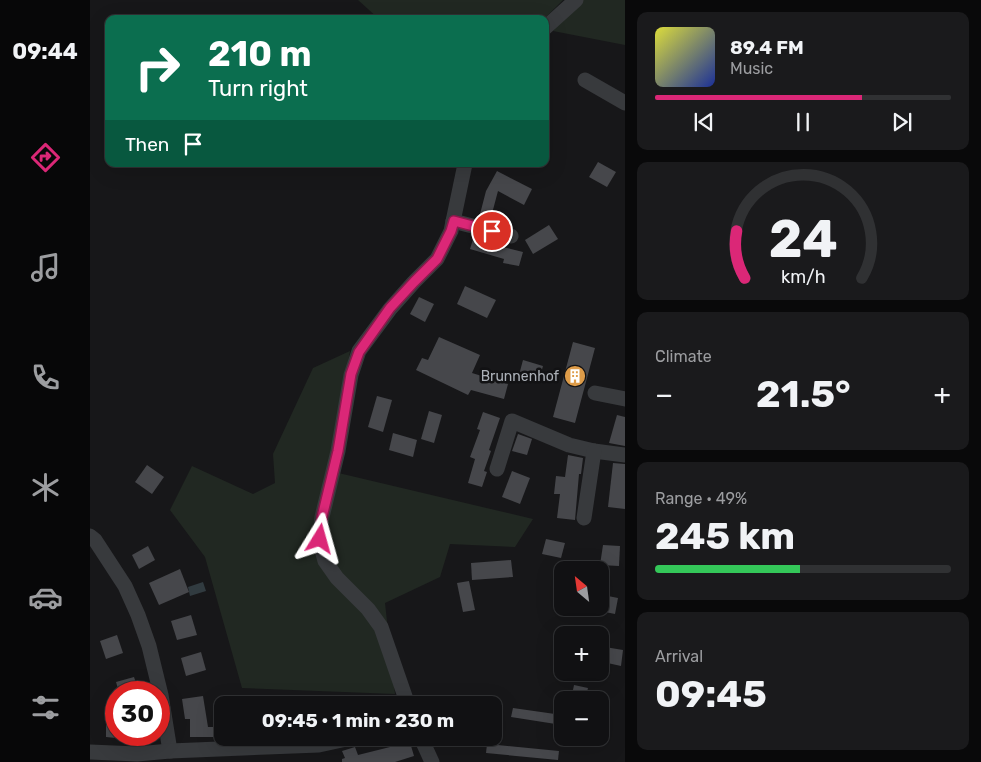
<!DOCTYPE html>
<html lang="en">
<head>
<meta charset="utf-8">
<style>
  :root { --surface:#111113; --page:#1a1a1c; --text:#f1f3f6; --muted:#9c9da0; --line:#303133; --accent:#db2777 }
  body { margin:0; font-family:Rubik,sans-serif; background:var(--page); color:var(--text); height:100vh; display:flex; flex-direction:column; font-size:19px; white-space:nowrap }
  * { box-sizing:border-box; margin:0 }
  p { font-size:16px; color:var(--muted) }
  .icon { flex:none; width:28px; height:28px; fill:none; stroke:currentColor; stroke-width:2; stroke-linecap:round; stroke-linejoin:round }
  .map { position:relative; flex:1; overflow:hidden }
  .panel { display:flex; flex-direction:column; gap:12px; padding:12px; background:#09090a; width:356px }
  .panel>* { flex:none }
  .hud { position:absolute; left:15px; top:15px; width:444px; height:152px; border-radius:10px; box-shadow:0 5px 20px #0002,0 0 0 1px var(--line); background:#0b6e4f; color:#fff; overflow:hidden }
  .needle { width:32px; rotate:331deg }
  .controls { position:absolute; left:464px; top:561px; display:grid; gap:10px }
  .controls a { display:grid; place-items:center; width:55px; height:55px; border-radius:10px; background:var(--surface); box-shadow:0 5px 20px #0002,0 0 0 1px var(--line); font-size:25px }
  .speed { position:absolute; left:15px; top:681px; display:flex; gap:10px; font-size:25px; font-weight:700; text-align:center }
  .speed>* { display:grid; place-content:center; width:65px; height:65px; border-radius:50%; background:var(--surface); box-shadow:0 5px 20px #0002,0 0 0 1px var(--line); line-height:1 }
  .speed .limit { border:8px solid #d22; background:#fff; color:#111 }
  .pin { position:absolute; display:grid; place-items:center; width:42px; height:42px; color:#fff; margin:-21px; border:2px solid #fff; border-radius:50%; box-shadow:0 1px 5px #0007 }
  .me { position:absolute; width:55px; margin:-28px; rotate:8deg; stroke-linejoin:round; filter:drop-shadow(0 0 4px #0008) }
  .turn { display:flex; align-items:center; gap:18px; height:105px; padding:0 20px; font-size:22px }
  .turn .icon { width:65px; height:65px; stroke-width:2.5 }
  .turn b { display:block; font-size:35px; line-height:42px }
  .then { display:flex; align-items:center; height:48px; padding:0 20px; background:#0003; gap:10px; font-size:19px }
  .big { font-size:38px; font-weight:700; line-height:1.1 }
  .panel .card { flex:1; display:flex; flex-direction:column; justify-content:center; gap:8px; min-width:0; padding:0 18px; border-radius:10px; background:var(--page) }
  .panel .dial { align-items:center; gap:0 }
  .dial svg { height:130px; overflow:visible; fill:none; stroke:var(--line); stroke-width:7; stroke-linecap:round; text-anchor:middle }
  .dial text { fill:var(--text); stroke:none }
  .song { display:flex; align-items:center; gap:15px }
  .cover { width:60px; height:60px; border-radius:8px; background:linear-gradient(135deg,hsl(60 70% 55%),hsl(230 70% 35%)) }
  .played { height:5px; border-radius:2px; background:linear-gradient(90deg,var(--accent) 70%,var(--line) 70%) }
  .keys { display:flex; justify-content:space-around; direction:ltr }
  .heat { display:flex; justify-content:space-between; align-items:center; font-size:28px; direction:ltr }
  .charge { height:8px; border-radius:4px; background:linear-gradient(90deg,#34c759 49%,var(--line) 0) }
  .trip { position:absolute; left:124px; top:696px; width:288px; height:50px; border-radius:10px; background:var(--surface); box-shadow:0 5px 20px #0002,0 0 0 1px var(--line); font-weight:700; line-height:50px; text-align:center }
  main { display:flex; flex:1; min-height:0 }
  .menu { display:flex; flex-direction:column; width:90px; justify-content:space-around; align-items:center; background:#070708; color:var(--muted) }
  .menu .icon { width:35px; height:35px }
  .menu .selected { color:var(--accent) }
  .menu b { font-size:22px; color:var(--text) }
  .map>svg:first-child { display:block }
  .green { fill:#212822 }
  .water { fill:#313b40 }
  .building { fill:#46474b }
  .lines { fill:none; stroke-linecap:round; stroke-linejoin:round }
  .minor { stroke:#383a3d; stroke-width:15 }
  .route-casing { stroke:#8e194d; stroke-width:12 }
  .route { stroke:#db2777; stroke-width:9 }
  .labels { text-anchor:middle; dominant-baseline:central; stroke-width:5; stroke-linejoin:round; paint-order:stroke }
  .poi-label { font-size:14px; fill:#abb0b7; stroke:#121214; text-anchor:end }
</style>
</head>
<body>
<main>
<nav class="menu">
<b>09:44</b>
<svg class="icon selected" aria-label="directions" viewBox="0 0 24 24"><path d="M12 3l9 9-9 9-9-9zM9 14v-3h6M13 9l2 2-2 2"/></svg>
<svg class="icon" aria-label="music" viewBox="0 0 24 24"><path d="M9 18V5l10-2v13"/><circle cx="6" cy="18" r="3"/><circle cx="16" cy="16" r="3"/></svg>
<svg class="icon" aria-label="phone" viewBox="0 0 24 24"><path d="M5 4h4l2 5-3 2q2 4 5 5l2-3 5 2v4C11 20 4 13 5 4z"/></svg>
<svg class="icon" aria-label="climate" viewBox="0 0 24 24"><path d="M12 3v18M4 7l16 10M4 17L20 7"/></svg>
<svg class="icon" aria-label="car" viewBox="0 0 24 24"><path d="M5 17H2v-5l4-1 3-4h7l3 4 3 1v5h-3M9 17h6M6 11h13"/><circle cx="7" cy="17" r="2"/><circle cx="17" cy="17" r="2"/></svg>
<svg class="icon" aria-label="filters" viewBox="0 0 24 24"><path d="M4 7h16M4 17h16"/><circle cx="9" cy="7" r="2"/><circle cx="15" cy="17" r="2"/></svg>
</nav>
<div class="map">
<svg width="535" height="762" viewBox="0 0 535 762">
  <rect width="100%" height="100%" fill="#171719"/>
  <g class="green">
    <path d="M 268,0 L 473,0 L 454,19 L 289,19 Z"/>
    <path d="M 486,0 L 535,0 L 535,45 L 463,31 Z"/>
    <path d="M 260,351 L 240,471 L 443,519 L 425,547 L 360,544 L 350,577 L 295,603 L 305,694 L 152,688 L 115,557 L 80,510 L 102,466 L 163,494 L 185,483 L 183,454 L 223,368 Z"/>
  </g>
  <path class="water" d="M 113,582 L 116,591 L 100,596 L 98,587 Z"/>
  <g class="building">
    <path d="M 508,162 L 526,172 L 517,187 L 499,177 Z"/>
    <path d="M 407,171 L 442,189 L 434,205 L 408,191 L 400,221 L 389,218 L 396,191 Z"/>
    <path d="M 459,225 L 468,239 L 443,254 L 435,240 Z"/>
    <path d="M 384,236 L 402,241 L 401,244 L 433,252 L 429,266 L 413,263 L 414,259 L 380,249 Z"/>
    <path d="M 375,286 L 406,300 L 397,318 L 367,304 Z"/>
    <path d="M 329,297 L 344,304 L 335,322 L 320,314 Z"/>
    <path d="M 349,337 L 390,355 L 382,373 L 418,384 L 414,399 L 381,390 L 378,395 L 326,370 L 332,358 L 338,360 Z"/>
    <path d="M 483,342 L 505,348 L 485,423 L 463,417 Z"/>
    <path d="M 433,360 L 453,366 L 449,380 L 429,375 Z"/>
    <path d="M 287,396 L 302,400 L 293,432 L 278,427 Z"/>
    <path d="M 339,411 L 352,415 L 344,443 L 331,439 Z"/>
    <path d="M 393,412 L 410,418 L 399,450 L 401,451 L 394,471 L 397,472 L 392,487 L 378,483 L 385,459 L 380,457 L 390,430 L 387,429 Z"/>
    <path d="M 527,415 L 535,417 L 535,446 L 519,443 Z"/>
    <path d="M 303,433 L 327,440 L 323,457 L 299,450 Z"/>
    <path d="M 428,434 L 442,439 L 437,455 L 422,451 Z"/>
    <path d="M 478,455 L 493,458 L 491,474 L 489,474 L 485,520 L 467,518 L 470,494 L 464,494 L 466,476 L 475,477 Z"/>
    <path d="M 523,463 L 535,464 L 535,509 L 518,507 Z"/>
    <path d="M 57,465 L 74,477 L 62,494 L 45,482 Z"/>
    <path d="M 422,471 L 440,478 L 430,504 L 412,497 Z"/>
    <path d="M 456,539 L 475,543 L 471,558 L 452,554 Z"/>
    <path d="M 513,545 L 530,546 L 529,566 L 510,565 Z"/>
    <path d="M 58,546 L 65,560 L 49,569 L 42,555 Z"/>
    <path d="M 421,560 L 423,577 L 382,580 L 381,563 Z"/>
    <path d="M 90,569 L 99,592 L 69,605 L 59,583 Z"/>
    <path d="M 379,581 L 385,610 L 373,612 L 367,583 Z"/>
    <path d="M 513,595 L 528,598 L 525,614 L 510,611 Z"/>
    <path d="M 101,615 L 107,635 L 87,640 L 81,621 Z"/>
    <path d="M 27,635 L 33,653 L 16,659 L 10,641 Z"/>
    <path d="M 515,647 L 533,650 L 531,666 L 513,662 Z"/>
    <path d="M 111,652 L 116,670 L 96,676 L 91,658 Z"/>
    <path d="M 44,677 L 49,692 L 29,692 L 26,682 Z"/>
    <path d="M 484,685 L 498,688 L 495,700 L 481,700 Z"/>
    <path d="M 113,696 L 118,727 L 132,727 L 132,737 L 100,737 L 100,719 L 95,719 L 92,699 Z"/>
    <path d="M 423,708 L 472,715 L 472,725 L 421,717 Z"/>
    <path d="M 16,719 L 26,719 L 26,738 L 16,737 Z"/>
    <path d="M 319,739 L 324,756 L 305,762 L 252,762 L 252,759 L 255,758 L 252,751 L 265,747 L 268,755 L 304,746 L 303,743 Z"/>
    <path d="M 397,744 L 469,751 L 468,760 L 396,753 Z"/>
  </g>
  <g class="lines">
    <g class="minor">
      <path d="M 455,28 L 486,0"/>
      <path d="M 495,80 L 535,103"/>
      <path d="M 363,221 L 421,236"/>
      <path d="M 505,393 L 535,399"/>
      <path d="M 407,469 L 422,421 L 479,445 L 504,451 L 535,455"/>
      <path d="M 494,518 L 504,451"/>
      <path d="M 0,536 L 5,540 L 35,586 L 48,615 L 59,646 L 71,695 L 80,751"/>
      <path d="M 318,705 L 291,627 L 278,609 L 247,578 L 235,561 L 229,539 L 232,517 L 248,451 L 261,375 L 269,351 L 300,309 L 324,282 L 347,259 L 361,231 L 375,164"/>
      <path d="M 331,738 L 342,762"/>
      <path d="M 0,752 L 47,754 L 80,751 L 229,745 L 261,738"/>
    </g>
  </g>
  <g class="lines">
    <g class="route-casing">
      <path id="route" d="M 230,539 L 232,517 L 248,451 L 261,374 L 269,352 L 300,308 L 324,282 L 347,259 L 361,231 L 364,221 L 402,231"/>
    </g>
    <use href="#route" class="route"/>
  </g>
  <defs>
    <g id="building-disc" transform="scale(1.125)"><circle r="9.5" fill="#de9c49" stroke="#121214"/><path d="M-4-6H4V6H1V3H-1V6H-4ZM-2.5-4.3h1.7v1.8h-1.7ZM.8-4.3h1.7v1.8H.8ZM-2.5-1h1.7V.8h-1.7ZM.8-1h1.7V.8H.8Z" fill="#fff"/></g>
  </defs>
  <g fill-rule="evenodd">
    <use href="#building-disc" x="485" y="376"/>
  </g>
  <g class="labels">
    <g class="poi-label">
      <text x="469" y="376">Brunnenhof</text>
    </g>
  </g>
</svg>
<div class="controls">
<a><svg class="needle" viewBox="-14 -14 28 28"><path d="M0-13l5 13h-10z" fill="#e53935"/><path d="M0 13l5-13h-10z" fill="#9c9da0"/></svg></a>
<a>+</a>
<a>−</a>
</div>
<div class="speed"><div class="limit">30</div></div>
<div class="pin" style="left:402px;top:231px;background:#d93025"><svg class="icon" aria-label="arrive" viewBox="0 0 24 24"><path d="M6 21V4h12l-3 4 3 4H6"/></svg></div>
<svg class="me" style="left:230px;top:539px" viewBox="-20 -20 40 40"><path d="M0-17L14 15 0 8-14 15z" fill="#db2777" stroke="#fff" stroke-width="4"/></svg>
<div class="trip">09:45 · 1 min · 230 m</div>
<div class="hud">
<div class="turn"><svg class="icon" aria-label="right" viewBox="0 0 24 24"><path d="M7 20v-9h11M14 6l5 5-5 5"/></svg><div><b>210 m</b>Turn right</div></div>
<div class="then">Then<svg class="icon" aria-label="arrive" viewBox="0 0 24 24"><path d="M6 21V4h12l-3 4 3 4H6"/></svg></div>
</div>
</div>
<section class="panel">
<div class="card">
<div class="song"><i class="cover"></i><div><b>89.4 FM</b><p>Music</p></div></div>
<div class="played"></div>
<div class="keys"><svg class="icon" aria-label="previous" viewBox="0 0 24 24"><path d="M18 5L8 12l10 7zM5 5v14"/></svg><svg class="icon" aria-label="pause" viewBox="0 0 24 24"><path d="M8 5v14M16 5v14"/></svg><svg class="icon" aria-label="next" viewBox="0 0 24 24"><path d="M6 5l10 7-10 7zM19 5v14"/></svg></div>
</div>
<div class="card dial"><svg viewBox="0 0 100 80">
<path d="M14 69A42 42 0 1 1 86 69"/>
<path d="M14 69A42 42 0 0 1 9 40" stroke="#db2777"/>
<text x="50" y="56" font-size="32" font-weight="700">24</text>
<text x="50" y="72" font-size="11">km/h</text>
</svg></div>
<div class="card"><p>Climate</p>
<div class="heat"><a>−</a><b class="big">21.5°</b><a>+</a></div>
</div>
<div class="card"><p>Range · 49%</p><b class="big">245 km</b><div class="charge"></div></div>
<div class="card"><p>Arrival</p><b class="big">09:45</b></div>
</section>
</main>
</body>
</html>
